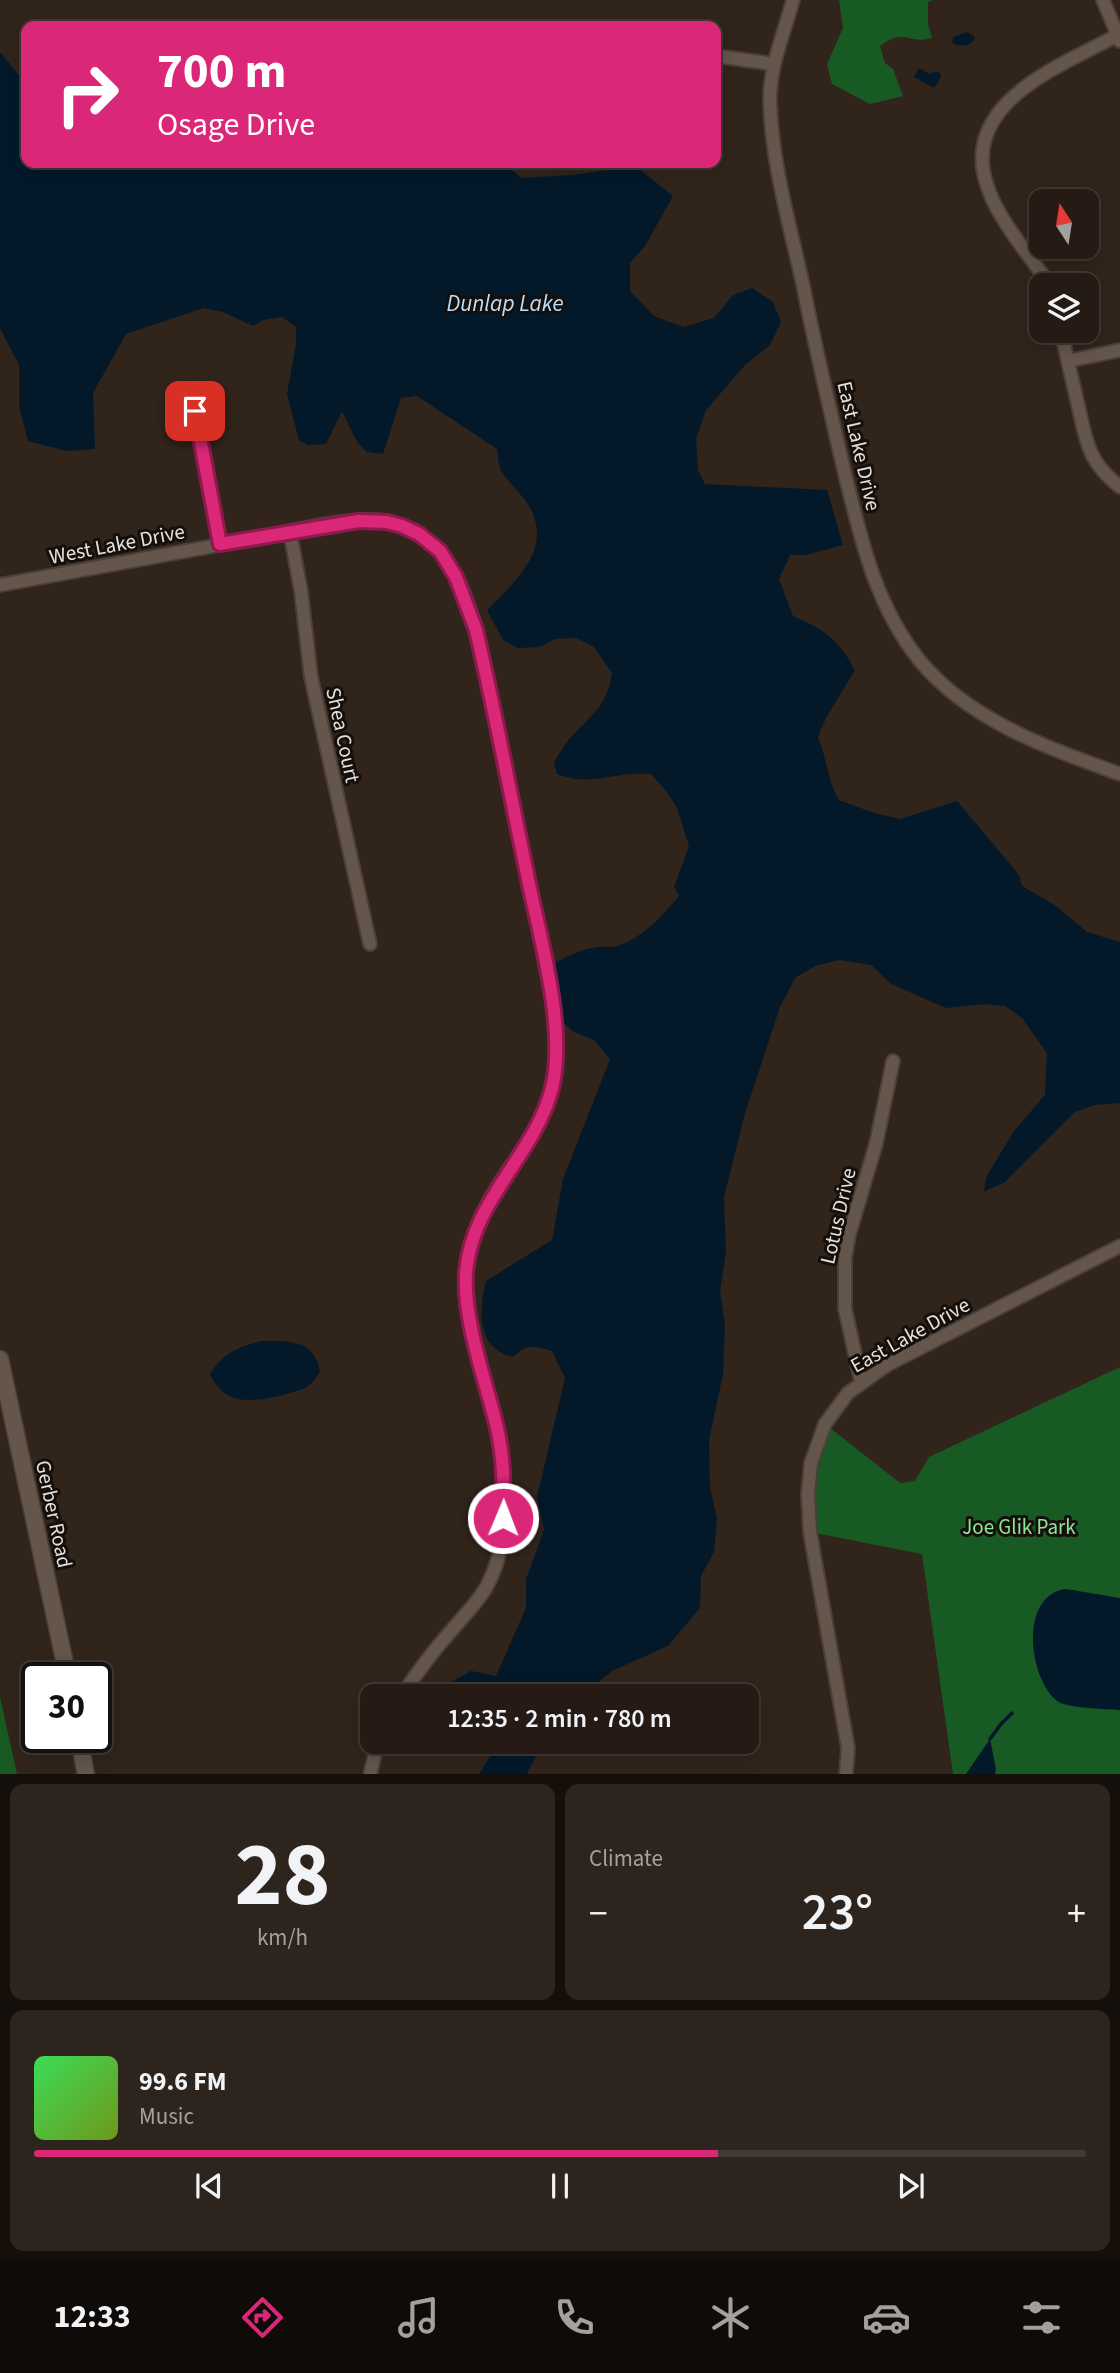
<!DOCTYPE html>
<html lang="en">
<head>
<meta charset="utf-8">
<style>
  :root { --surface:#251b14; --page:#2d241d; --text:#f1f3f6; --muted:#a3a1a0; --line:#423934; --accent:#db2777 }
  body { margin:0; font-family:"Source Sans 3",sans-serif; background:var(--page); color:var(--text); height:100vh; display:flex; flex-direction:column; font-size:26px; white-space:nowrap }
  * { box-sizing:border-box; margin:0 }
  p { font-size:23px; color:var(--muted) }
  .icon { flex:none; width:38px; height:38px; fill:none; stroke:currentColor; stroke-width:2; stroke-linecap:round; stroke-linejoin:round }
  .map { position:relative; height:1774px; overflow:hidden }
  .side { display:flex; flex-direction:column; gap:10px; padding:10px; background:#140f0b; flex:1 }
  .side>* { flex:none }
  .guide { position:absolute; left:21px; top:21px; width:700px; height:147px; border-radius:14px; box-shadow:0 4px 18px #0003,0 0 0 2px var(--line); background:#db2777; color:#fff; overflow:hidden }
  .needle { width:46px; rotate:348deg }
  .buttons { position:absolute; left:1029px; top:189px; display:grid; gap:14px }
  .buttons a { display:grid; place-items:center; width:70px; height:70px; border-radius:14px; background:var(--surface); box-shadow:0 4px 18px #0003,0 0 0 2px var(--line); font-size:35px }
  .speed { position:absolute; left:21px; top:1662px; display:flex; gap:14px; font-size:35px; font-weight:700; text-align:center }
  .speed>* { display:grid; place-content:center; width:91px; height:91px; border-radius:50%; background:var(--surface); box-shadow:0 4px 18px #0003,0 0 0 2px var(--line); line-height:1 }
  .speed .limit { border:4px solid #111; border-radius:10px; background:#fff; color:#111 }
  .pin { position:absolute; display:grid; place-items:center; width:60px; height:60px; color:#fff; margin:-30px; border-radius:14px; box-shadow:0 4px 10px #0006 }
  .me { position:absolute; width:77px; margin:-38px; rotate:1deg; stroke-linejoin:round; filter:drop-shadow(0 0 5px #0008) }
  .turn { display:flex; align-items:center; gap:24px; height:147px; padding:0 21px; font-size:32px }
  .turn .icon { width:91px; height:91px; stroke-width:2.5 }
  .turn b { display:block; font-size:49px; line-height:60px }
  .big { font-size:52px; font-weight:600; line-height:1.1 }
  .side .tile { flex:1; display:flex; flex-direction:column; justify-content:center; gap:10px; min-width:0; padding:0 24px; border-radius:14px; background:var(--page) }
  .side .dial { align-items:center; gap:0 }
  .dial b { font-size:91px; line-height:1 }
  .song { display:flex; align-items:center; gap:21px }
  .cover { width:84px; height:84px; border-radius:10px; background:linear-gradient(135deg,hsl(130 70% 55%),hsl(80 70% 35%)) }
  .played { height:7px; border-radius:4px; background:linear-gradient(90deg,var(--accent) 65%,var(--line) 65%) }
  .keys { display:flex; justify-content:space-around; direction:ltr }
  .heat { display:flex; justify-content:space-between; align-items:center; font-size:38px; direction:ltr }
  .side .tiles { flex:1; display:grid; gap:10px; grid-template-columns:1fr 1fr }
  .tile:last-child { grid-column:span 2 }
  .trip { position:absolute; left:360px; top:1684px; width:399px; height:70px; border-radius:14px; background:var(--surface); box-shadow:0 4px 18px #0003,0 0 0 2px var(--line); font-weight:600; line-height:70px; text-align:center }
  .tabs { display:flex; height:112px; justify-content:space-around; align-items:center; background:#0f0b08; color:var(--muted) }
  .tabs .icon { width:49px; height:49px }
  .tabs .current { color:var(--accent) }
  .tabs b { font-size:32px; color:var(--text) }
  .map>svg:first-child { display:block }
  .green { fill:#175a23 }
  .water { fill:#03192a }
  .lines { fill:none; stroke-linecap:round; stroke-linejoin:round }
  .stream { stroke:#03192a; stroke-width:3.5 }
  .minor-casing { stroke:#4b3f39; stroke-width:16 }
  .tertiary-casing { stroke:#4b3f39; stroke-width:19 }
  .minor { stroke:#65564c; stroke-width:12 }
  .tertiary { stroke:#65564c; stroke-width:16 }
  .route-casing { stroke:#8e194d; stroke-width:18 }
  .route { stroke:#db2777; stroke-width:12 }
  .labels { text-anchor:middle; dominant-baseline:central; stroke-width:6; stroke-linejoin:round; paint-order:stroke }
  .street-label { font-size:21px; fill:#e8dfd9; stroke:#150f0b }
  .park-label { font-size:21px; fill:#8ee796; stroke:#150f0b }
  .water-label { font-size:23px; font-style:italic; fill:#bcdffe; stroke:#150f0b }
</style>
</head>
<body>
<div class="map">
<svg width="1120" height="1775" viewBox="0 0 1120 1775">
  <rect width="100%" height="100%" fill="#31241b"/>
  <g class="green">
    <path d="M 839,0 L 933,0 L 928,2 L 928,24 L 932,38 C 910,45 905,27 880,46 L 885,63 L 893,69 L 903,96 L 870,104 L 832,84 L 827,64 L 843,28 Z"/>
    <path d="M 1120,1367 L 1120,1774 L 953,1774 L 922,1554 L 810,1532 L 808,1494 L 825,1424 L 900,1483 L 915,1481 L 929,1457 Z"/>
    <path d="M 0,1697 L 17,1774 L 0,1774 Z"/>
  </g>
  <g class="water">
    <path d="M 967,32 L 975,37 C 972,46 963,47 954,44 L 952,41 L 954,37 Z"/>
    <path d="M 0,52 L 26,84 L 26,163 L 502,163 L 522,178 L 572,175 L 635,166 L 673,196 L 645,246 L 630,263 L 630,291 L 654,316 L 683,327 L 714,318 L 733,295 L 752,288 L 773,302 L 781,322 L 770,345 L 745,365 L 706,410 L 696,439 L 698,470 L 705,484 L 827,490 L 843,545 L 806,555 L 790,555 L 779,579 L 793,616 C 825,630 838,639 855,670 L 826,718 L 818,737 C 827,759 827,779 839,800 L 874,813 L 900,819 L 957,801 L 1019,875 L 1022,886 L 1056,906 L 1087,932 L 1120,942 L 1120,1103 L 1095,1105 L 1075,1112 L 1005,1182 L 984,1192 L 986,1177 L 1014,1131 L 1045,1095 L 1047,1053 L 1022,1018 L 1005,1006 L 986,1004 L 946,1008 L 891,984 L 871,965 L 839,960 L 815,966 L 795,978 L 780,1007 L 745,1113 L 724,1197 L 726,1253 L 720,1291 L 725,1325 L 723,1374 L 709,1440 L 710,1488 L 717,1518 L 714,1552 L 701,1576 L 700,1608 L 668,1646 L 612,1671 L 581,1696 L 510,1696 L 497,1690 L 466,1691 L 458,1696 L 426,1696 L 471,1671 L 496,1676 L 526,1608 L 526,1579 L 544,1530 L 537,1497 L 565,1378 L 552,1351 C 533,1346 528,1343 513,1357 C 477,1349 478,1311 486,1281 L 552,1240 L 563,1179 L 610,1059 L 594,1040 L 574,1032 L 564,1023 L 552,965 C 567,956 581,949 598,947 C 606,946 613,948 620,945 C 642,938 664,914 679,896 L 674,887 L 689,846 L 677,808 L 667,792 L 651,774 C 616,770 591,788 557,774 L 554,762 C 559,754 564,745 570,738 C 591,715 607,707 612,673 L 594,647 L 576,638 L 555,639 L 540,647 L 518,648 L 503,640 L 487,610 C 518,579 557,545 525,500 C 518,491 507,481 501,470 C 498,464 498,456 497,449 L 417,396 L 401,398 L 383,454 L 367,452 L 357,442 L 342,411 L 326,444 L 308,445 L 299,440 L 287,394 L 296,344 L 296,327 L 282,317 L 263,320 L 253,326 L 223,312 L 204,308 L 126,334 L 93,393 L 95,449 L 67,451 L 28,441 L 19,406 L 19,365 L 0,328 Z"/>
    <path d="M 919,68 L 930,74 L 936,71 L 940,73 L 941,77 L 934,88 L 914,77 Z"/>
    <path d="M 262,1341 C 289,1341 314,1339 320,1371 C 316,1377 313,1384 305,1388 C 288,1395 246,1406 229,1396 C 221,1392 214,1383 210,1375 C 220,1354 240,1346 262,1341 Z"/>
    <path d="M 1066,1589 L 1120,1598 L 1120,1710 C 1107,1709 1065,1708 1057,1701 C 1028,1677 1019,1595 1066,1589 Z"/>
    <path d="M 990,1739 L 996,1769 L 995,1774 L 966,1774 Z"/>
    <path d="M 500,1741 L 543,1741 L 527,1774 L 479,1774 Z"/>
  </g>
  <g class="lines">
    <path class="stream" d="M 990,1739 L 1001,1724 L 1012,1713"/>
    <g class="minor-casing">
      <g id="minor">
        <path d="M 793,0 C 784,34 769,67 770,103 C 772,164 790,226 803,285 C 815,346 829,406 843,466 C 860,535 874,604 920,661 C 970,721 1048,748 1120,774"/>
        <path d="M 1103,0 L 1120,41"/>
        <path d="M 716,56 L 774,64"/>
        <path d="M 1050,285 C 1032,259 999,220 989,191 C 955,105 1058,67 1116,36"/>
        <path d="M 1061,331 C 1066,354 1072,378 1077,401 C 1087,440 1085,459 1120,487"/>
        <path d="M 1068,361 L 1120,350"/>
        <path d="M 195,411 L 220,544"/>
        <path d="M 290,532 L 301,591 L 311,677 L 370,944"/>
        <path d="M 0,585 C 84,569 168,554 252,539 C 289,532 337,519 374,520 C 389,521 406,526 419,534 C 458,557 472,613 482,654 C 498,734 514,814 531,894 C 543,952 565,1027 552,1086 C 544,1122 523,1148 503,1178 C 485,1205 469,1239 466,1271 C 461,1312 479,1356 489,1396 C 503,1454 517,1530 487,1586 C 476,1605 459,1621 445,1638 C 429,1656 415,1676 401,1696"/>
        <path d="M 861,1381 L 845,1309 L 845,1258 L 849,1235 L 876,1144 L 893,1061"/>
        <path d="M 370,1775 L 378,1741"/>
        <path d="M 846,1775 L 848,1748 L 810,1532 L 808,1494 L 811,1463 L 825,1424 L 848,1393 L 887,1365 L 1120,1246"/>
      </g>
    </g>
    <g class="tertiary-casing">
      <g id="tertiary">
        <path d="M 0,1359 L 68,1678"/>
        <path d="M 79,1738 L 86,1775"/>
      </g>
    </g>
    <use href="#minor" class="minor"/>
    <use href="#tertiary" class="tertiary"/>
  </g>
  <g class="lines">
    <g class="route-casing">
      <path id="route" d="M 195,411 L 220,544 L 359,521 L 387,522 L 402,526 L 419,534 L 440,551 L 456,577 L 476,630 C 495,711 510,793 527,874 C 539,935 567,1028 552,1088 C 535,1155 471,1201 466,1273 C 463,1321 486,1381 497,1428 C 504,1458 504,1487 503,1518"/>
    </g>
    <use href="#route" class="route"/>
  </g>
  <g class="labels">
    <g class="street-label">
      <text transform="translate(859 446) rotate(77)">East Lake Drive</text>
      <text transform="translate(117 544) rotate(-11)">West Lake Drive</text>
      <text transform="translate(343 735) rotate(78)">Shea Court</text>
      <text transform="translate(838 1216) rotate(-77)">Lotus Drive</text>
      <text transform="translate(910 1335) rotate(-29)">East Lake Drive</text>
      <text transform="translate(54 1514) rotate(78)">Gerber Road</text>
    </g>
    <g class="park-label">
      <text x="1019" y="1527">Joe Glik Park</text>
    </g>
    <g class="water-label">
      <text x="505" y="303">Dunlap Lake</text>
    </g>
  </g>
</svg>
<div class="buttons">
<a><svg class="needle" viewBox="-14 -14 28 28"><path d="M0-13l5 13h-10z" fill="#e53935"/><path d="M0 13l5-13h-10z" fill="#a3a1a0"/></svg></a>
<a><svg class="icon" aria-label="layers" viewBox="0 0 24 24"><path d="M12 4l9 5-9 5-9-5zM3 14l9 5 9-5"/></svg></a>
</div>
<div class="speed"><div class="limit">30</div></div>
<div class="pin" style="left:195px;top:411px;background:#d93025"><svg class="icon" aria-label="arrive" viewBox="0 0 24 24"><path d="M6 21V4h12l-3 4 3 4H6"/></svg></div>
<svg class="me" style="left:503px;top:1518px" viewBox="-20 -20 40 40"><circle r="17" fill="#db2777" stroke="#fff" stroke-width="3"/><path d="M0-11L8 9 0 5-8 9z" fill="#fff"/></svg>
<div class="trip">12:35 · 2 min · 780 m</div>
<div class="guide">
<div class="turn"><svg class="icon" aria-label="right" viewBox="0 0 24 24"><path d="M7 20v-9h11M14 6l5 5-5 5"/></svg><div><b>700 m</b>Osage Drive</div></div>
</div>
</div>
<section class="side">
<div class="tiles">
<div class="tile dial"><b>28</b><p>km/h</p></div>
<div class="tile"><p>Climate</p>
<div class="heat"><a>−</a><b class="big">23°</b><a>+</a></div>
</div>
<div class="tile">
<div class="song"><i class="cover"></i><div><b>99.6 FM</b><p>Music</p></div></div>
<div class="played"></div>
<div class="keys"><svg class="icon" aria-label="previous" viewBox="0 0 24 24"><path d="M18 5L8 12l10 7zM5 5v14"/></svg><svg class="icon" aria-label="pause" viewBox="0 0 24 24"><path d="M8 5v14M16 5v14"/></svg><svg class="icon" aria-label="next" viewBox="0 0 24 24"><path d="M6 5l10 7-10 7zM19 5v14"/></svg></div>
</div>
</div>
</section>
<nav class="tabs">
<b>12:33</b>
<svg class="icon current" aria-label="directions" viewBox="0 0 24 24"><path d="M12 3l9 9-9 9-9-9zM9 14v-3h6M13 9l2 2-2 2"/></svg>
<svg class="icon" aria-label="music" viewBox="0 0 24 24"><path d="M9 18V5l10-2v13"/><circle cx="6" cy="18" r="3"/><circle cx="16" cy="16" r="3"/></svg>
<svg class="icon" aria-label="phone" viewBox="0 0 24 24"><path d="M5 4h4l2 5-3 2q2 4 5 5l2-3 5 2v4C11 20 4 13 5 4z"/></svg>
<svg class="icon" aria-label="climate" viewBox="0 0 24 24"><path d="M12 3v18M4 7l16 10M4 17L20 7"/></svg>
<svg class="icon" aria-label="car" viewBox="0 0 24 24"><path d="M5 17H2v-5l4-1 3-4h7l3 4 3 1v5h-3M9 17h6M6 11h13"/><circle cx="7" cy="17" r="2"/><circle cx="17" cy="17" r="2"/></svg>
<svg class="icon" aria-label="filters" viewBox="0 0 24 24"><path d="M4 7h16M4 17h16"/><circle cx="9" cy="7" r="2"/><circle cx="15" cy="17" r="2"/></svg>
</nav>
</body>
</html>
